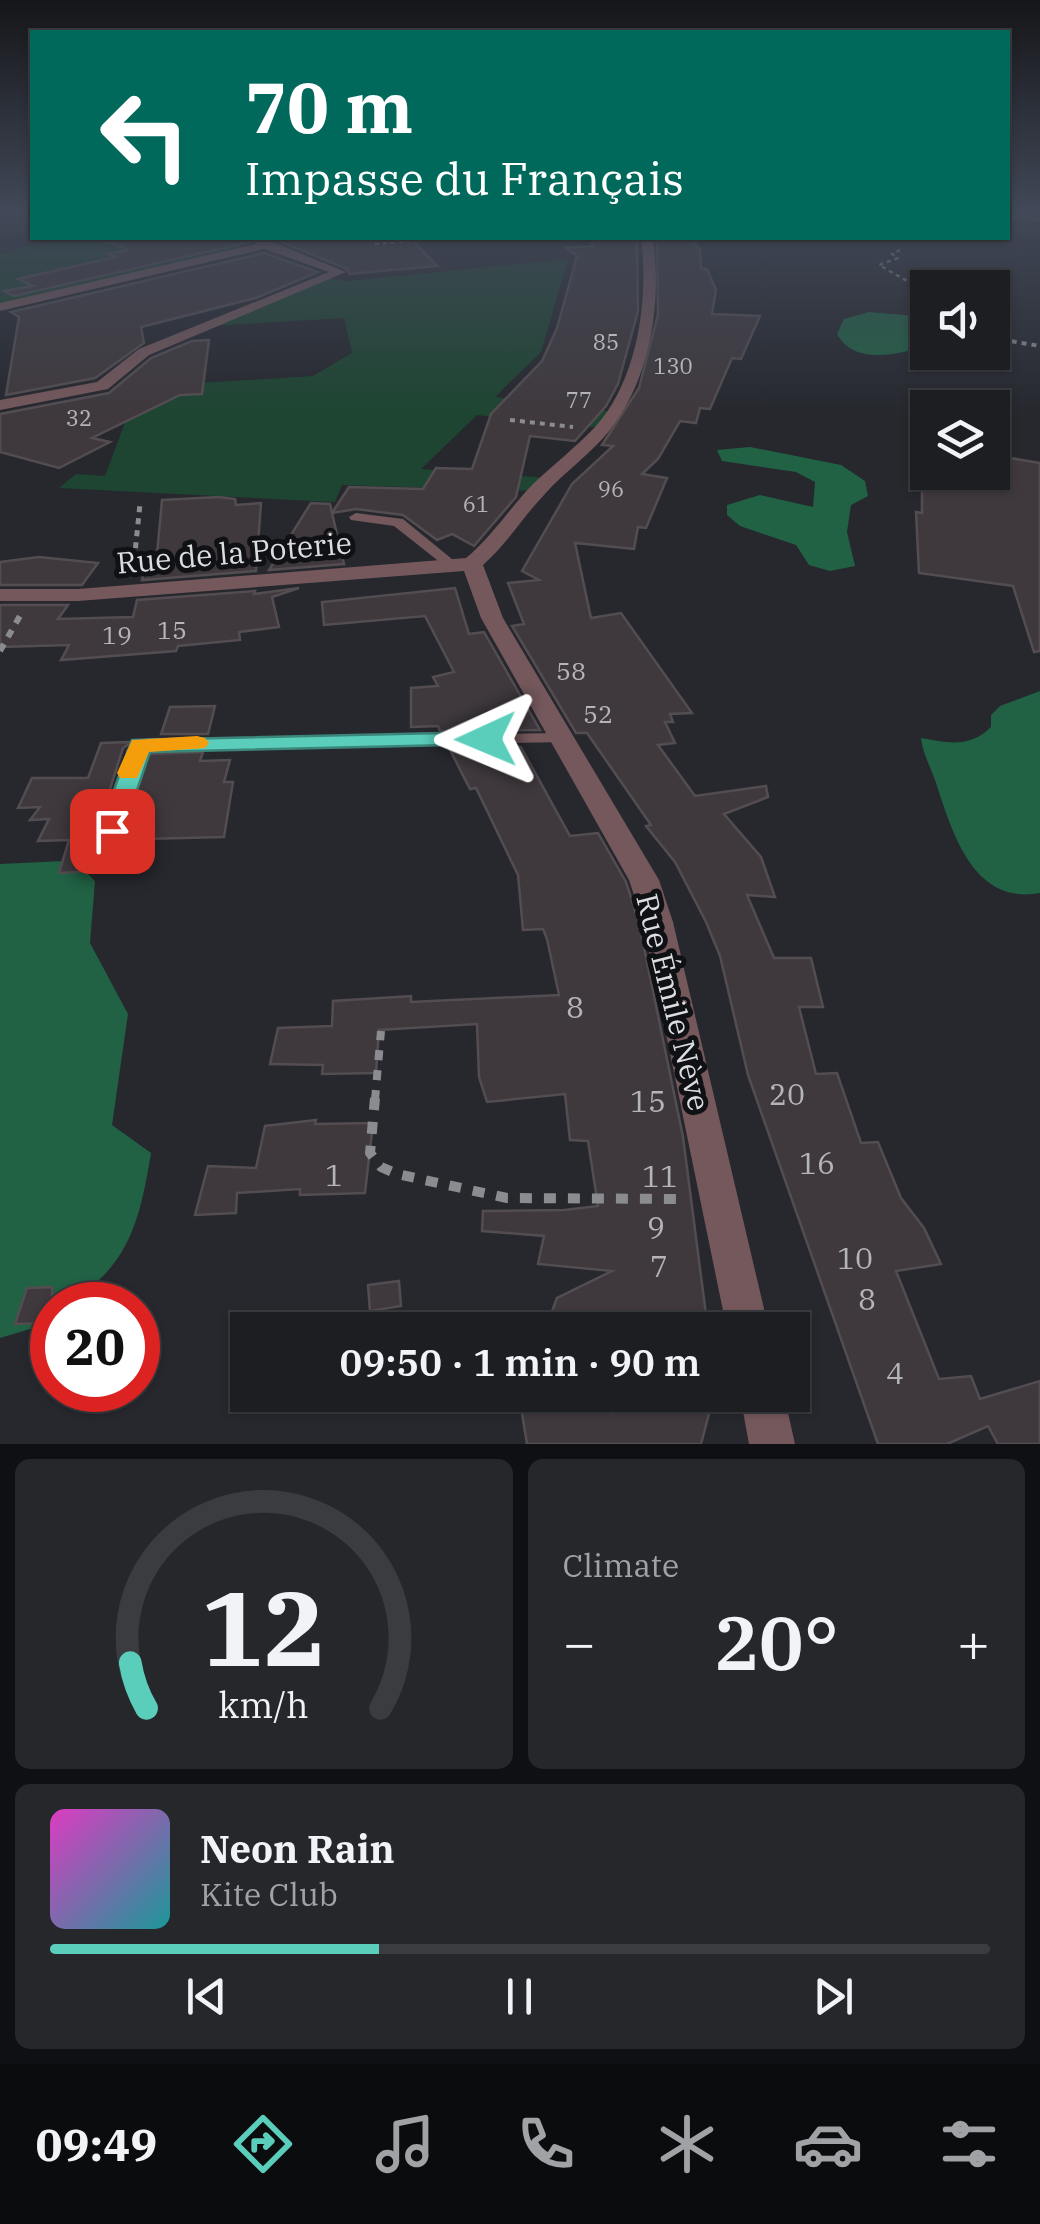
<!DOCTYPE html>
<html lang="en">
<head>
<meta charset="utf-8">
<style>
  :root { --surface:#1c1e22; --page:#25272a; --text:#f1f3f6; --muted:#a0a2a5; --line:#3a3c40; --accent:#5bcebb }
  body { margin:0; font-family:"IBM Plex Serif",serif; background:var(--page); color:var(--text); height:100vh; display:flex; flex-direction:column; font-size:38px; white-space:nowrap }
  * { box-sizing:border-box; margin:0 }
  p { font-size:32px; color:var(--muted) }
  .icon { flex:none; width:55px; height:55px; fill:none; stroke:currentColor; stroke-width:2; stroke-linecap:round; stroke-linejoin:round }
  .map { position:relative; height:1444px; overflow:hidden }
  .panel { display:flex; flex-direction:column; gap:15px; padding:15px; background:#0f1013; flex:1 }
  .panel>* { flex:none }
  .hud { position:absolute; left:30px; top:30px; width:980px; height:210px; border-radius:0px; box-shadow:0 2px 8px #0004,0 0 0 2px var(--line); background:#00695c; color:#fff; overflow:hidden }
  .controls { position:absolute; left:910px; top:270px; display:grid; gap:20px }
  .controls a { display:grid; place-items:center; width:100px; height:100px; border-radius:0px; background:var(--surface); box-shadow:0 2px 8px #0004,0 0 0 2px var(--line); font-size:50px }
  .speed { position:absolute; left:30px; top:1282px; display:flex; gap:20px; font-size:50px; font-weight:700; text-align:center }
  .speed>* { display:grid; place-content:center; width:130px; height:130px; border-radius:50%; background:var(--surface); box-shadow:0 2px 8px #0004,0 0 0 2px var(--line); line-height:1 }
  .speed .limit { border:15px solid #d22; background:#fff; color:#111 }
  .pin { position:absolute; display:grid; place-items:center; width:85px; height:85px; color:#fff; margin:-42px; border-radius:20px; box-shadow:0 5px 15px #0006 }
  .me { position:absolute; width:110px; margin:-55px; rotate:269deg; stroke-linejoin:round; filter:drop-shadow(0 0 8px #0008) }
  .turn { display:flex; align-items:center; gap:35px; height:210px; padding:0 50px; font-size:45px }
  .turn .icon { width:130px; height:130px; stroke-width:2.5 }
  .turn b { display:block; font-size:70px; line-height:85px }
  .big { font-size:75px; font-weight:600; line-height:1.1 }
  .panel .tile { flex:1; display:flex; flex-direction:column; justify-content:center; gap:15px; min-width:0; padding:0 35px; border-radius:15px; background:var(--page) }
  .panel .dial { align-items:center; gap:0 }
  .dial svg { height:260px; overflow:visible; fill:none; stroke:var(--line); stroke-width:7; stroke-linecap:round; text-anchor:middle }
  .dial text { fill:var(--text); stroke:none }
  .song { display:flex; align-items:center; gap:30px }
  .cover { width:120px; height:120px; border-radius:15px; background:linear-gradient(135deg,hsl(310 70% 55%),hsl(180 70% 35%)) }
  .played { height:10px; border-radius:5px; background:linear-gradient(90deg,var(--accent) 35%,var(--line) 35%) }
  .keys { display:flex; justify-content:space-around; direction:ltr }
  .heat { display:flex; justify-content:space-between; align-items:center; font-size:55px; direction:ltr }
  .panel .tiles { flex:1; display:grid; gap:15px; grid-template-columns:1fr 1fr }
  .tile:last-child { grid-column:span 2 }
  .trip { position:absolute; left:230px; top:1312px; width:580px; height:100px; border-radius:0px; background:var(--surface); box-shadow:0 2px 8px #0004,0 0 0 2px var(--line); font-weight:600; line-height:100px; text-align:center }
  .tabs { display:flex; height:160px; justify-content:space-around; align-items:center; background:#0b0c0e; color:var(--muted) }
  .tabs .icon { width:70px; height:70px }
  .tabs .on { color:var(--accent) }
  .tabs b { font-size:45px; color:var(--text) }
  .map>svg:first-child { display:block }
  .green { fill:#1e4532 }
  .forest { fill:#216144 }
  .building { fill:#3f393d; stroke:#534d51; stroke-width:2.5 }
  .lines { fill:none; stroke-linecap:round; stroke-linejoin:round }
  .path-far5 { stroke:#8a8c90; stroke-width:2.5; stroke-dasharray:4 4; stroke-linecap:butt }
  .path-far4 { stroke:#8a8c90; stroke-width:4; stroke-dasharray:5 5; stroke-linecap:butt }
  .path-far3 { stroke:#8a8c90; stroke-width:5; stroke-dasharray:6 6; stroke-linecap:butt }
  .path-far2 { stroke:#8a8c90; stroke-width:6; stroke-dasharray:8 8; stroke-linecap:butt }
  .path-far1 { stroke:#8a8c90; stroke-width:8; stroke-dasharray:10 10; stroke-linecap:butt }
  .path { stroke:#8a8c90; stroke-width:10; stroke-dasharray:12 12; stroke-linecap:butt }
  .service { fill:#74585c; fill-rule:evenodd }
  .minor { fill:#74585c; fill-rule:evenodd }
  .route { fill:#5bcebb; stroke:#3b867a; stroke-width:2.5 }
  .slow { fill:#f59e0b }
  .labels { text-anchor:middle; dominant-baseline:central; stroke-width:10; stroke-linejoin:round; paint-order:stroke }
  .far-number-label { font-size:22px; fill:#b5b4b8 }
  .number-label { font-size:25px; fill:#b5b4b8 }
  .street-label { font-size:30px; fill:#dcdde1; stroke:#101114 }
  .near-number-label { font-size:30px; fill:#b5b4b8 }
</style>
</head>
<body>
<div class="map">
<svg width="1040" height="1444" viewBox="0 0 1040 1444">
  <rect width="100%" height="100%" fill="#26282e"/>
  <g class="green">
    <path d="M 56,238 L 242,238 L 240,249 L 0,307 L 0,254 Z"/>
    <path d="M 568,259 L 541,352 L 495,397 L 615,412 L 603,428 L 477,415 L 421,469 L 550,478 L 537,491 L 342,485 L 335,502 L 59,488 L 76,474 L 105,476 L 136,393 L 200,383 L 313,376 L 352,353 L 344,318 L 207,326 L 324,278 L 349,281 Z"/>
  </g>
  <g class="forest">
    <path d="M 869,312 L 927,317 L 927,346 C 898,354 855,366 837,334 L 844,319 Z"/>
    <path d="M 750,447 L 841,465 L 865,481 L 868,496 L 851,505 L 847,532 L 855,566 L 830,571 L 809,565 L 796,545 L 740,526 L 727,515 L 727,505 L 760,495 L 813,507 L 815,482 L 796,472 L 722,461 L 717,450 Z"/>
    <path d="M 1040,691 L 1040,893 C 976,905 954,838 938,789 C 933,771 923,756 921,738 C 948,743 970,748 991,727 L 991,715 L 1000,706 Z"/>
    <path d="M 64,861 L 82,868 L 95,881 L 90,943 L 128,1014 L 112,1125 L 151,1153 C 142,1207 133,1256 87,1290 C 74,1300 68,1305 52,1305 L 52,1316 L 40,1326 L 0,1338 L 0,864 Z"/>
  </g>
  <g class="building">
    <path d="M 101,238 L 248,238 L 250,242 L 14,296 L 4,291 L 33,286 L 18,279 L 116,257 L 108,254 L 128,250 Z"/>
    <path d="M 272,238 L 410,238 L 437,266 L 349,274 L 347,269 Z"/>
    <path d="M 597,238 L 637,240 L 638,311 L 618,384 L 606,406 L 575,441 L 530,436 L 516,497 L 474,546 L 452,534 L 437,540 L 403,515 L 356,509 L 332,513 L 344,564 L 269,570 L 311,503 L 330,504 L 332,513 L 349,487 L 423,489 L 436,468 L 472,469 L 491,414 L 542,361 L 557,328 L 577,256 L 566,248 L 594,246 L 590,240 Z"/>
    <path d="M 657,240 L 693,241 L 700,249 L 701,268 L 707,269 L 716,290 L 712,314 L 760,316 L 741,359 L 732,358 L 710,409 L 700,408 L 696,423 L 680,421 L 658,459 L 642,474 L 667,478 L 646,528 L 638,527 L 634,549 L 575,543 L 591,618 L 621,613 L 692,713 L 670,714 L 673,722 L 665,722 L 675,743 L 658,745 L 695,796 L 766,786 L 768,797 L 724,814 L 761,857 L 775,897 L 747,895 L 774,958 L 811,958 L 823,1007 L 799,1007 L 816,1074 L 837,1073 L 861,1143 L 878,1142 L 901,1198 L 924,1228 L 941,1264 L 896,1271 L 939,1379 L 971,1376 L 980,1399 L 1040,1381 L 1040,1444 L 998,1444 L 988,1426 L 947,1444 L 878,1444 L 748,1075 L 720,956 L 706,922 L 675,862 L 646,826 L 651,825 L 587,733 L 576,733 L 512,626 L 524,624 L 508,583 L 539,580 L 522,571 L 572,484 L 613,446 L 602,445 L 639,388 L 658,314 Z"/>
    <path d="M 264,253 L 318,272 L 256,298 L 141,327 L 144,343 L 95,378 L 6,395 L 19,317 L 11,312 Z"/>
    <path d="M 209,340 L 202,394 L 180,395 L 92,438 L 110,442 L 59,468 L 0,452 L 0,414 L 109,393 L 151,358 L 192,341 Z"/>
    <path d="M 1010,458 L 1040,463 L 1040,651 L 1034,652 L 1013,586 L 919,573 L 916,512 L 922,513 L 922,472 L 1010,472 Z"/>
    <path d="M 219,497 L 235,499 L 236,505 L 261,503 L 256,571 L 142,580 L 148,555 L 157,554 L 162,500 Z"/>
    <path d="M 39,557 L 98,563 L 82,585 L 0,585 L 0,562 Z"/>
    <path d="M 299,588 L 272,597 L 279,627 L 239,632 L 240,640 L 178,646 L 176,651 L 61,660 L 69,645 L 0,647 L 0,605 L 68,605 L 58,619 L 133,617 L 137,600 L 255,591 L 254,594 Z"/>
    <path d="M 455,588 L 469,634 L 484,632 L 540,730 L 440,731 L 438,726 L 411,727 L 411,688 L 438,686 L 433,677 L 454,672 L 425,616 L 324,625 L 322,602 Z"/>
    <path d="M 215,706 L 208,734 L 161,734 L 170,707 Z"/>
    <path d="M 132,742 L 123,748 L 97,830 L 101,838 L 118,840 L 124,833 L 147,754 L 203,752 L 200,761 L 230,760 L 224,782 L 233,782 L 224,837 L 102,840 L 93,871 L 59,873 L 69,840 L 38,841 L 49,819 L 30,820 L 40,807 L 18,808 L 32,778 L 88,778 L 101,743 Z"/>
    <path d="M 521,747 L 570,836 L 598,833 L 626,882 L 639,923 L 683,1137 L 708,1330 L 545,1330 L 557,1298 L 612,1271 L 538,1264 L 544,1236 L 482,1231 L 483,1211 L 564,1210 L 598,1206 L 588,1141 L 570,1140 L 565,1094 L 487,1102 L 479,1077 L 477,1024 L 379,1030 L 376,1073 L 322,1074 L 323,1065 L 270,1064 L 278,1028 L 332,1026 L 333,1001 L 411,996 L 411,1002 L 559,995 L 547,939 L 543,929 L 523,930 L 518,875 L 476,788 L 470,789 L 449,748 Z"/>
    <path d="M 316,1120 L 315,1124 L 373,1123 L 365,1193 L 300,1195 L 300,1189 L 237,1193 L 236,1213 L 195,1215 L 208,1166 L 256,1168 L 265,1126 Z"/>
    <path d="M 399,1281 L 401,1306 L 370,1311 L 368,1285 Z"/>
    <path d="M 52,1287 L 52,1323 L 15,1324 L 27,1288 Z"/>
    <path d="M 519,1395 L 599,1395 L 612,1413 L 623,1395 L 714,1395 L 701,1444 L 527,1444 Z"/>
  </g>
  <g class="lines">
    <g class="path-far5">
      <path d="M 375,244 L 443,238"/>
      <path d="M 900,250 L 892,254 L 898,258 L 879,265 L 928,293"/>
      <path d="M 992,298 L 1012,300"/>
    </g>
    <g class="path-far4">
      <path d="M 992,338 L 1040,346"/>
      <path d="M 510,420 L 573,427"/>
    </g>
    <path class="path-far3" d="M 133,572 L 140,504"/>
    <path class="path-far2" d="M 0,651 L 21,614"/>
    <path class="path-far1" d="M 375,1100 L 381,1031"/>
    <path class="path" d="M 375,1098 L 370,1153 L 381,1167 L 397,1174 L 507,1198 L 684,1199"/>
    <g class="service">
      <path d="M 356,513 L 403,519 L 458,564 L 456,567 L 446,567 L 394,526 L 351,520 L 349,517 Z"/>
      <path d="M 562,733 L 571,738 L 568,742 L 149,749 L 144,752 L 121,831 L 118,836 L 104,836 L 101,831 L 127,749 L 146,738 Z"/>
    </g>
    <g class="minor">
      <path d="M 1008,213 L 1040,216 L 1040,222 L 1008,219 Z"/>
      <path d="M 252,238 L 263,238 L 346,272 L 149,355 L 108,389 L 0,410 L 0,400 L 97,382 L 139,349 L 329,272 L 264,249 L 0,311 L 0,303 L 256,244 Z"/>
      <path d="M 641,238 L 653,238 C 662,302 651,378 610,430 C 591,454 564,472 544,495 C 522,518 507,544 483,565 L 503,618 L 659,880 L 673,922 L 769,1330 L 727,1330 L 643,922 L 629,880 L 481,618 L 464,571 L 78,601 L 0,601 L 0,589 L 78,589 L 466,558 C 492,536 510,508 533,484 C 553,465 576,447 595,427 C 638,380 649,298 641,238 Z"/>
      <path d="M 740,1395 L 784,1395 L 795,1444 L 749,1444 Z"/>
    </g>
  </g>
  <linearGradient id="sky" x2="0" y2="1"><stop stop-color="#151619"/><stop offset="0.51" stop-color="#414857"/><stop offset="1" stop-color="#414857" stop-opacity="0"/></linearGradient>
  <rect width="1040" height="414" fill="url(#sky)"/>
  <path class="route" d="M 486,732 L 494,734 L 498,739 L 494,744 L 150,752 L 121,837 L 102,837 L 99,831 L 132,740 Z"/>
  <path class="slow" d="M 197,736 L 205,738 L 209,743 L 205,748 L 149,752 L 137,778 L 120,778 L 117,773 L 132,740 Z"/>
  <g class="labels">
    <g class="far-number-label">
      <text x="606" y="341">85</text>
      <text x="673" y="365">130</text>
      <text x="579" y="399">77</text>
      <text x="79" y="417">32</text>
      <text x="611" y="488">96</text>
      <text x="476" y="503">61</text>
    </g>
    <g class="number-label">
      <text x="172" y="629">15</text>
      <text x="117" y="634">19</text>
      <text x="571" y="670">58</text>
      <text x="598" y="713">52</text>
    </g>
    <g class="street-label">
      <text transform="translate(234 552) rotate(-5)">Rue de la Poterie</text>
      <text transform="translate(674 1002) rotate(76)">Rue Émile Nève</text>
    </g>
    <g class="near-number-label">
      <text x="575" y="1006">8</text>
      <text x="787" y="1093">20</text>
      <text x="648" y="1100">15</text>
      <text x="817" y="1162">16</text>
      <text x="334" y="1174">1</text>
      <text x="660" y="1175">11</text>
      <text x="656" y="1226">9</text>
      <text x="855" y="1257">10</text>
      <text x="659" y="1265">7</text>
      <text x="867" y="1298">8</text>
      <text x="895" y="1372">4</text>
    </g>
  </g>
</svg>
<div class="controls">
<a><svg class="icon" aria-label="sound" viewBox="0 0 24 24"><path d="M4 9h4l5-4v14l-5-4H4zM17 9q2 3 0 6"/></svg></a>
<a><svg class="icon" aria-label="layers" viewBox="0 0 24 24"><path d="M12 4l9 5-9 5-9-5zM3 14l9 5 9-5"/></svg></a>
</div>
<div class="speed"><div class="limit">20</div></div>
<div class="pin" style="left:112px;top:831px;background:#d93025"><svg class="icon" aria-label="arrive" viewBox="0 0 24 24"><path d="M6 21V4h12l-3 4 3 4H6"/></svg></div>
<svg class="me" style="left:486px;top:739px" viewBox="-20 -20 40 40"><path d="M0-17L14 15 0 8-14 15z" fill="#5bcebb" stroke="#fff" stroke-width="4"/></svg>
<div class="trip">09:50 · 1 min · 90 m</div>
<div class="hud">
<div class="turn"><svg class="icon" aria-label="left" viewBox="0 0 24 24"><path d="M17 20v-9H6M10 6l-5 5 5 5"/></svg><div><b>70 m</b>Impasse du Français</div></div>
</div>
</div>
<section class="panel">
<div class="tiles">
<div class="tile dial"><svg viewBox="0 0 100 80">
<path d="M14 69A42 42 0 1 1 86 69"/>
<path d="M14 69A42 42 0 0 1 9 55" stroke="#5bcebb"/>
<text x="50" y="56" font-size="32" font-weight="700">12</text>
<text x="50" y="72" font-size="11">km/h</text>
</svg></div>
<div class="tile"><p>Climate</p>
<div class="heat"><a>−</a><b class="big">20°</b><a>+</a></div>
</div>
<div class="tile">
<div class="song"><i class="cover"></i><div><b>Neon Rain</b><p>Kite Club</p></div></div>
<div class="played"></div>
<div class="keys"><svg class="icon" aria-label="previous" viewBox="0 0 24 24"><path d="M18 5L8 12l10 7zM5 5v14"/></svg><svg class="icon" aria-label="pause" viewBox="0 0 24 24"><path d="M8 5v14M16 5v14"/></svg><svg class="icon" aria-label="next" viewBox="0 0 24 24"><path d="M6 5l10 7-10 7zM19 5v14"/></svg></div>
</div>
</div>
</section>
<nav class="tabs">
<b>09:49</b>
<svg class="icon on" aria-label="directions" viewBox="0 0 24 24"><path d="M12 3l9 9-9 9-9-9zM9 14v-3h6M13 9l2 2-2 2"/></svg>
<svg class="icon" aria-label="music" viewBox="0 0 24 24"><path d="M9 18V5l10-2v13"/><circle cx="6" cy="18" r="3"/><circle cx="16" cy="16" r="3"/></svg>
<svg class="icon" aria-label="phone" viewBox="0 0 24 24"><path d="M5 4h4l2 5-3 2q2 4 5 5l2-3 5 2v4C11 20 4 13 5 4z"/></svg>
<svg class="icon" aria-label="climate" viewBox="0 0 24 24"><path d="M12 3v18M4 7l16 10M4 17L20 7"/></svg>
<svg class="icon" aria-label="car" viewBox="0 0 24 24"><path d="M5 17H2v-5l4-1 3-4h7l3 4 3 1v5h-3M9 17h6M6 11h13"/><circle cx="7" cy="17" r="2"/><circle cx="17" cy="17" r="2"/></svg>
<svg class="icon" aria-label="filters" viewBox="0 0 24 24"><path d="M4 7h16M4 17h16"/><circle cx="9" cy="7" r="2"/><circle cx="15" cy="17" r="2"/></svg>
</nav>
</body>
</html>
